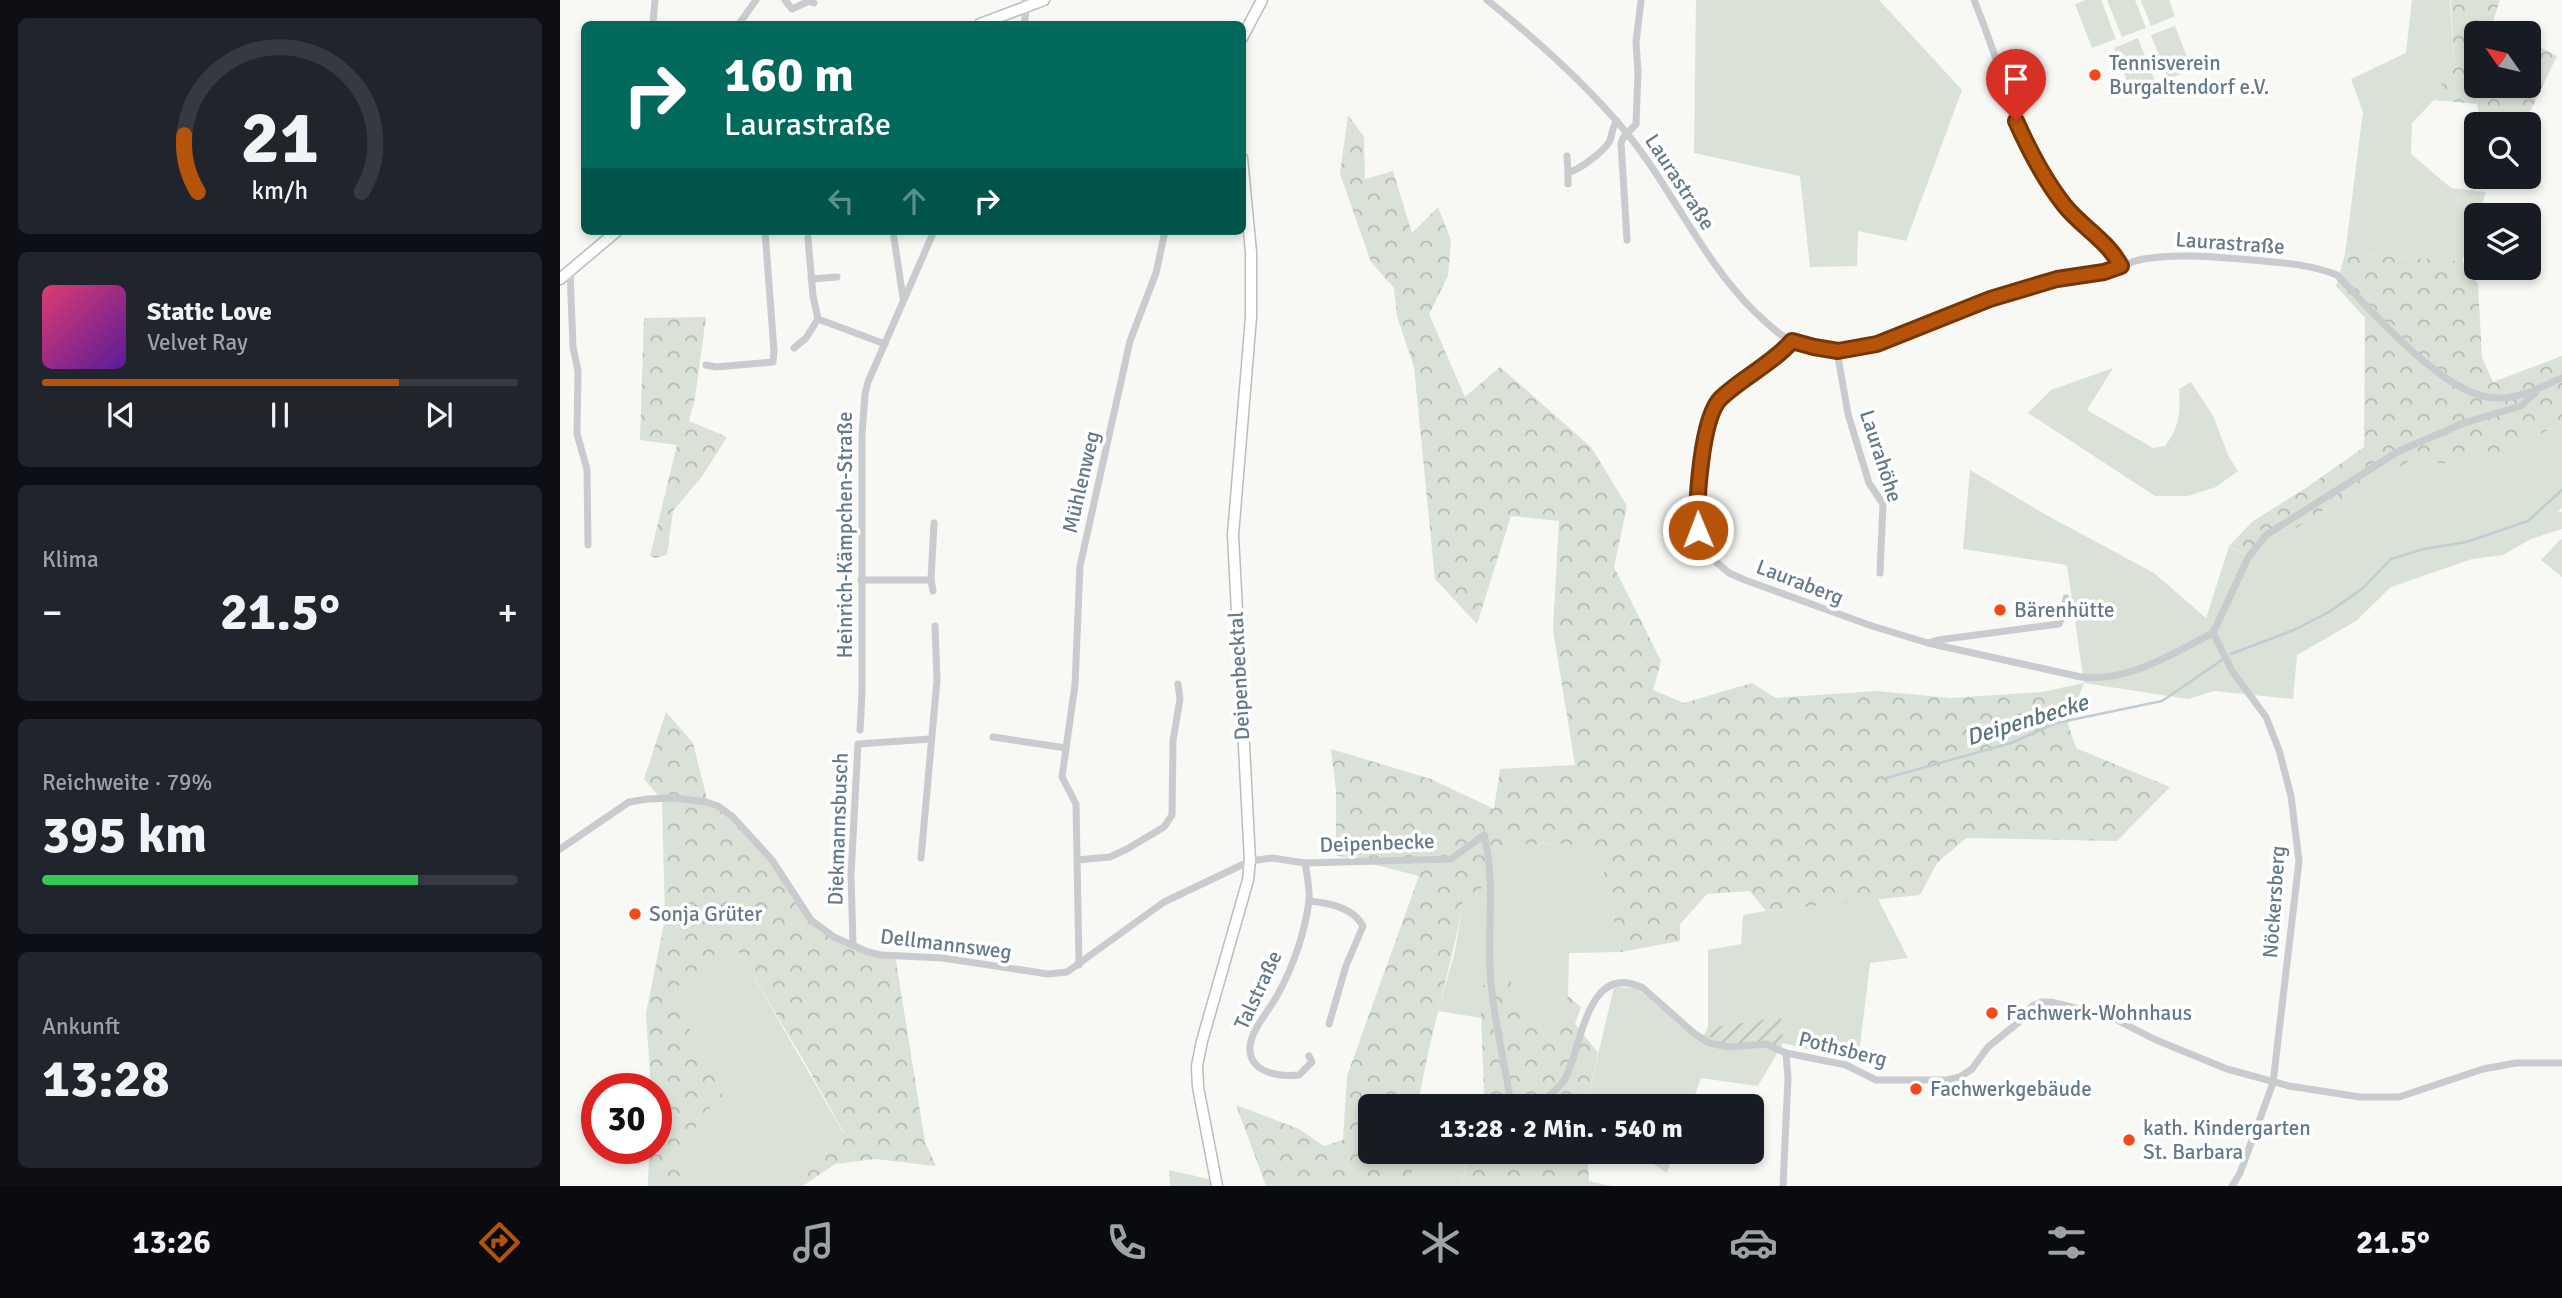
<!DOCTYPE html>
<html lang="de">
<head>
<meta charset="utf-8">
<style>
  :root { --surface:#171b24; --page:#20242c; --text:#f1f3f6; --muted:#9ea1a6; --line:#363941; --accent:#b45309 }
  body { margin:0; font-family:Signika,sans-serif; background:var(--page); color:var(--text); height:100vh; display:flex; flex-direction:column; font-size:26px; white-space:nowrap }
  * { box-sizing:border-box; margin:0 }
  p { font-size:23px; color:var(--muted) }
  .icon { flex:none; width:38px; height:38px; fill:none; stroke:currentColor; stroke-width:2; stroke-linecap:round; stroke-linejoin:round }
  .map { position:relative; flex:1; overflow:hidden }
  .panel { display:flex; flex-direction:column; gap:18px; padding:18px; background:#0d0f14; width:560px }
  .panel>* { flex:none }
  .top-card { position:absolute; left:21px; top:21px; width:665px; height:214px; border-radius:10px; box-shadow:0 4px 10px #0003; background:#00695c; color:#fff; overflow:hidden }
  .needle { width:46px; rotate:304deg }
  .buttons { position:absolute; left:1904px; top:21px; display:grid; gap:14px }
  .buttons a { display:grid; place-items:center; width:77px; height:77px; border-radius:10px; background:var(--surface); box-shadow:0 4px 10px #0003; font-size:35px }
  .speed { position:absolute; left:21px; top:1073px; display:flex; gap:14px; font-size:35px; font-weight:700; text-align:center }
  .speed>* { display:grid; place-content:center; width:91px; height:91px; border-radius:50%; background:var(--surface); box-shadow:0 4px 10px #0003; line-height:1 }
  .speed .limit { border:10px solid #d22; background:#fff; color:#111 }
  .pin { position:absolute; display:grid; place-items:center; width:60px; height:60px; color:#fff; margin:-72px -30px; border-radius:50% 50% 50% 0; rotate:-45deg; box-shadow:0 0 7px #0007 }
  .pin .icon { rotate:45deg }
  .me { position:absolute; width:77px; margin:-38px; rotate:359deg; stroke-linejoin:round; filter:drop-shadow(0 0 5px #0008) }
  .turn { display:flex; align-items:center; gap:24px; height:147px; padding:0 28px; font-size:32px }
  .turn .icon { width:91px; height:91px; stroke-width:2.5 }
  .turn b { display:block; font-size:49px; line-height:60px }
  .lanes { display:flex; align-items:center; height:66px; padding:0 28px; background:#0003; justify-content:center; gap:35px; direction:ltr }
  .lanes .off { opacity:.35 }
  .big { font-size:52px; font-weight:700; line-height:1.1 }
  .panel .tile { flex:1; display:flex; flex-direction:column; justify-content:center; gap:10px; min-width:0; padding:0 24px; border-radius:10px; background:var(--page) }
  .panel .dial { align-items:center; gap:0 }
  .dial svg { height:182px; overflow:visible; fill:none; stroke:var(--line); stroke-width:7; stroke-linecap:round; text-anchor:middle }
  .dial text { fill:var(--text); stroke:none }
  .song { display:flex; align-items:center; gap:21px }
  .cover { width:84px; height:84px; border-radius:10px; background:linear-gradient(135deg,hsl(340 70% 55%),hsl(270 70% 35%)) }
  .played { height:7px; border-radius:4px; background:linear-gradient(90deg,var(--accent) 75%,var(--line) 75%) }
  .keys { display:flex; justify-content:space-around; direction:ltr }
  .heat { display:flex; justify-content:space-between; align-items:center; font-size:38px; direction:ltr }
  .charge { height:10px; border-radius:5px; background:linear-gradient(90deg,#34c759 79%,var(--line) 0) }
  .trip { position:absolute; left:798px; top:1094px; width:406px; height:70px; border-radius:10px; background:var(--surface); box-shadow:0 4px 10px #0003; font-weight:700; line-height:70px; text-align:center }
  .tab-bar { display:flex; height:112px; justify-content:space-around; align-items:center; background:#090b0e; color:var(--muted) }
  .tab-bar .icon { width:49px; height:49px }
  .tab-bar .current { color:var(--accent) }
  .tab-bar b { font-size:32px; color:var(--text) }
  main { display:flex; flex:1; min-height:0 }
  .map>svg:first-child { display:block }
  .grass { fill:#dae1d6 }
  .forest { fill:url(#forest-crowns) }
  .garden { fill:url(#garden-furrows) }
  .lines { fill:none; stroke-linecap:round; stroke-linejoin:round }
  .stream { stroke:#c1cdd2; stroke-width:2.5 }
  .secondary-casing { stroke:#b7bec2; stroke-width:13 }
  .minor { stroke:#c8cccf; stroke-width:7 }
  .secondary { stroke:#fff; stroke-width:10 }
  .route-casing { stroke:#753606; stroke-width:18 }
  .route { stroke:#b45309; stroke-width:12 }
  .poi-dot { fill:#f54919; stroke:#fff; stroke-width:2.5 }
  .labels { text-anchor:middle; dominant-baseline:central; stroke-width:7; stroke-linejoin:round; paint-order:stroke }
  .poi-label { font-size:21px; fill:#647989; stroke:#fff; text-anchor:start }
  .street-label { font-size:21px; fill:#647989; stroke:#fff }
  .water-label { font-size:23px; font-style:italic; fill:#5b757e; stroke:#fff }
</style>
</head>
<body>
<main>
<section class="panel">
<div class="tile dial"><svg viewBox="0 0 100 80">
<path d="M14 69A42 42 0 1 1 86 69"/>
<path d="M14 69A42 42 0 0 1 8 44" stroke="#b45309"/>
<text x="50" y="56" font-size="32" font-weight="700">21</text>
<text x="50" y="72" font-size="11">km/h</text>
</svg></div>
<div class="tile">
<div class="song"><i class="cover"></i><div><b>Static Love</b><p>Velvet Ray</p></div></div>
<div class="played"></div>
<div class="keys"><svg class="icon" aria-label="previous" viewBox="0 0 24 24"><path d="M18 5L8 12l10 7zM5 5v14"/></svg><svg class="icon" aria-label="pause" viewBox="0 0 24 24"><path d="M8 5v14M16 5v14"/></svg><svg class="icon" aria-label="next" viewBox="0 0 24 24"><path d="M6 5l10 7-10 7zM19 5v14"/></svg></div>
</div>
<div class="tile"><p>Klima</p>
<div class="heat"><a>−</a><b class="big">21.5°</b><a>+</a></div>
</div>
<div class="tile"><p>Reichweite · 79%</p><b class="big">395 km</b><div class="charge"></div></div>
<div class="tile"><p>Ankunft</p><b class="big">13:28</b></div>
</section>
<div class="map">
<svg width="2002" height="1186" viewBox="0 0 2002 1186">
  <defs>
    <pattern id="forest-crowns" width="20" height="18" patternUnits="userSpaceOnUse" patternTransform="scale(1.75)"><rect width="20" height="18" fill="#dae1d6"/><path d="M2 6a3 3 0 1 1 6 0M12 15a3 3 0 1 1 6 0" fill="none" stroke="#b4bbb3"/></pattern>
    <pattern id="garden-furrows" width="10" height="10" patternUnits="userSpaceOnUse" patternTransform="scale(1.75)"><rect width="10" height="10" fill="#dae1d6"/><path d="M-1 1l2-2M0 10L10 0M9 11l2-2" fill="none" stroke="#b4bbb3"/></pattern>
  </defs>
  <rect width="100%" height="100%" fill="#f8f8f5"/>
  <g class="grass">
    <path d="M 1136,0 L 1319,0 L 1402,90 L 1346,241 L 1298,231 L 1297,266 L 1250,267 L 1240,176 L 1134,153 Z"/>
    <path d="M 1526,0 L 1541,0 L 1556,39 L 1532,48 L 1515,4 Z"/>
    <path d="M 1547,0 L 1575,0 L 1586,28 L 1562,37 Z"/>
    <path d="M 1581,0 L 1609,0 L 1615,16 L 1591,26 Z"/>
    <path d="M 1852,0 L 1890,0 L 1894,61 L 1874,100 L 1852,123 L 1851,154 L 1891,188 L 1926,192 L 1918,215 L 1916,215 L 1902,261 L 1785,254 L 1803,112 L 1791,79 L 1846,53 Z"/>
    <path d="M 1615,26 L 1632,70 L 1608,79 L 1591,35 Z"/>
    <path d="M 1578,38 L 1595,82 L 1571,92 L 1554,48 Z"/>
    <path d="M 1553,368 L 1527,410 L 1593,448 L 1605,446 C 1619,429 1621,410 1619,389 L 1631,382 L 1653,416 L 1669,457 L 1678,471 L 1656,487 L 1628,496 L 1595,496 L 1468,413 L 1491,390 Z"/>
    <path d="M 2002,422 L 2002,508 L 1998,512 L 2002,512 L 2002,529 L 1971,539 L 1943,555 L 1912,559 L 1831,587 L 1796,621 L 1737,655 L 1733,699 L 1654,691 L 1628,699 L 1524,683 L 1507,565 L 1403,549 L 1410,470 L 1488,516 L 1594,573 L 1646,618 L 1669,547 L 1692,557 L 1701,544 L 1850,461 L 1894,464 L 1936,459 Z"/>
    <path d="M 2001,539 L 2002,540 L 2002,577 L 1981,560 Z"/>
    <path d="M 999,843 L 1039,850 L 1061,952 L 1009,953 L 1008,996 L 992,1025 L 966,1029 L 956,1007 L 951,981 L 920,986 L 922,1018 L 878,1011 L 895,951 L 904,896 L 927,849 L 930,846 Z"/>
    <path d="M 1318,899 L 1348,958 L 1310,963 L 1298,1062 L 1223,1043 L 1198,1086 L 1141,1078 L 1131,1106 L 1026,1106 L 1054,987 L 1076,988 L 1143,1037 L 1148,1027 L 1148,950 L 1181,944 L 1183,915 L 1206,911 Z"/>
    <path d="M 172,939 L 284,1134 L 266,1153 L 215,1186 L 132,1186 L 121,1167 L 135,1135 L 138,1117 L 162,1099 L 131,1044 L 131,1032 L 115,989 Z"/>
    <path d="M 860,1094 L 924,1094 L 921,1106 L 858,1106 Z"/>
    <path d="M 852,1152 L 909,1152 L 901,1186 L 852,1186 Z"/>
    <path d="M 1075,1152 L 1114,1152 L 1107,1173 Z"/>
  </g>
  <g class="forest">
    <path d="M 1891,0 L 1940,0 L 1933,21 L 1955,33 L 1916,33 L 1916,86 L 1969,86 L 1969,41 L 1997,56 L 1964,124 L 1920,124 L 1917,104 L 1873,100 L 1894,61 Z"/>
    <path d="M 788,115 L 804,137 L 805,179 L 833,171 L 852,233 L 878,207 L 891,240 L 888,276 L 869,314 L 905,397 L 940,367 L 1031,447 L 1067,506 L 1054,567 L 1101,661 L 1093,690 L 1124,703 L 1192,683 L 1216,698 L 1316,691 L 1391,698 L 1482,692 L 1524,683 L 1508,724 L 1516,748 L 1610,787 L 1557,841 L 1406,838 L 1377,863 L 1360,895 L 1206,911 L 1190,891 L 1147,894 L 1120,924 L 1120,941 L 1061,952 L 1039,850 L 999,843 L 930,846 L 927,849 L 921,890 L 904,896 C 892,967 869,1035 858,1106 L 810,1106 L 810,1152 L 852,1152 L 852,1186 L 706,1186 L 676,1105 L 739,1129 L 764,1146 L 783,1140 L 787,1076 L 859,876 L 776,855 L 776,790 L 771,749 L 871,779 L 934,809 L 940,769 L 1015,765 L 993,630 L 999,521 L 951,516 L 917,624 L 875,579 L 854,367 L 837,316 L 834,288 L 811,262 L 780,174 Z"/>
    <path d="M 1785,254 L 1902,261 L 1918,284 L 1922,358 L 1933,382 L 2002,356 L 2002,422 L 1936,459 L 1894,464 L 1850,461 L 1762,511 L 1692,557 L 1669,546 L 1693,521 L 1746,488 L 1804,447 L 1805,318 L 1776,286 Z"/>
    <path d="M 146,317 L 135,398 L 129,421 L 167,437 L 143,475 L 113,511 L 107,555 L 95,558 L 90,556 L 117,445 L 80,440 L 84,318 Z"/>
    <path d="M 106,712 L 133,743 L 147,799 L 173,820 L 211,860 L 250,921 L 308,953 L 335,955 L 365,1142 L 376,1166 L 315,1159 L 275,1164 L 243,1186 L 215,1186 L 266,1153 L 284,1133 L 244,1061 L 172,940 L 115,989 L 131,1032 L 131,1044 L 162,1087 L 162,1099 L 138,1117 L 135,1135 L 121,1167 L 132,1186 L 88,1186 L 89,1148 L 96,1148 L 96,1088 L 91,1088 L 86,1013 L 105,919 L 102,800 L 84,779 Z"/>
    <path d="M 951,980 L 956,1007 L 967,1028 L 992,1025 L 1008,996 L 1021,1007 L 1015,1024 L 1038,1053 L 1026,1106 L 921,1106 L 924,1094 L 920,986 Z"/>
    <path d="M 910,1152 L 1027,1152 L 1029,1181 L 1052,1186 L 901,1186 Z"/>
    <path d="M 609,1170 L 652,1180 L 654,1186 L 610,1186 Z"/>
  </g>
  <path class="garden" d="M 1221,1017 L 1223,1043 L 1218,1047 L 1158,1042 L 1149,1036 L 1148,1028 Z"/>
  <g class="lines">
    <g class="stream">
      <path d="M 1671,654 L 1736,629 L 1769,612 L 1803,588 L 1831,559 L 1864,549 L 1906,542 L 1968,521 L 2002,490"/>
      <path d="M 1323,779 L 1451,743 L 1496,723 L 1602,701 L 1662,660"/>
    </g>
    <g class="secondary-casing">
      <g id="secondary">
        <path d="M 420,24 L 484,0"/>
        <path d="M 682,38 L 702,0"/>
        <path d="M 0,279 L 57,231"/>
        <path d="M 657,1186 L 638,1087 L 637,1066 L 642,1041 L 688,880 L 690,861 L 673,535 L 691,317 L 691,252 L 682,158"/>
      </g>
    </g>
    <g class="minor">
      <path d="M 225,0 L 232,9 L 249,1 L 254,3"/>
      <path d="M 927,0 C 977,40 1024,82 1065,131 C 1113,189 1141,259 1195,312 C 1206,322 1218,335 1232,341 C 1300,370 1367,321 1429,299 C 1452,291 1476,283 1500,279 C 1514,276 1528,275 1542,272 C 1556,269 1569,262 1583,259 C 1619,253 1656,257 1693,260 C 1721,263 1750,264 1777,275 C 1811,310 1886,398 1936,398 C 1960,399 1981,387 2002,378"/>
      <path d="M 1414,0 C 1440,62 1451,121 1488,180 C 1496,194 1505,207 1517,219 C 1534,234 1550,245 1561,266"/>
      <path d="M 93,24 L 95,0"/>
      <path d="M 179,24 L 196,0"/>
      <path d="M 464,24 L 467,6 L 465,0"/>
      <path d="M 1007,156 L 1008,172"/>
      <path d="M 1008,184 L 1008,172 C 1017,172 1044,151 1049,142 C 1053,135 1051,128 1057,121"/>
      <path d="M 333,231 L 343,298"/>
      <path d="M 248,238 L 253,296 L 258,319 L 325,344"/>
      <path d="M 1067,240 L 1061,143 L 1063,138 L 1076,124 L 1078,72 L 1076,42 L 1081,1"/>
      <path d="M 10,271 L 13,347 L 18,371 L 17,434 L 27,469 L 28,545"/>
      <path d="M 251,279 L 277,277"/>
      <path d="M 1232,341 L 1221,354 L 1158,400 L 1155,409 L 1142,461 L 1136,508 L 1138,530 L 1144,548 L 1156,562 L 1169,573 L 1185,580 L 1312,626 L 1368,643 L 1521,677 C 1568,683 1613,653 1653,633"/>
      <path d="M 234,348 L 246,338 L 258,319"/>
      <path d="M 1277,351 L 1288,414 L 1309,483 L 1323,504 L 1320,573"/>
      <path d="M 146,365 L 156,367 L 213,362 L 214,351 L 205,231"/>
      <path d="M 301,580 L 371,580"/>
      <path d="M 373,591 L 371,580 L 374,523"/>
      <path d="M 1653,633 L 1672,671 L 1706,717 L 1719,750 L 1731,796 L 1739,861 L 1713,1083 L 1680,1173 L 1672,1186"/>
      <path d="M 1653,633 L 1688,558 L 1706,535 L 1839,451 L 1904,423 L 1961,406 L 1976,392"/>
      <path d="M 1368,643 L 1378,640 L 1499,624 L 1504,614 L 1506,598"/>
      <path d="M 300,730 L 302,693 L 302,435 L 305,394 L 308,382 L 374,231"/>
      <path d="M 433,737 L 506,748"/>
      <path d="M 0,849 L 69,802 L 88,799 L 114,798 L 146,802 L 158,806 L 173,817 L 212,860 L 251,920 L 274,937 L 308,952 L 321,955 L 383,958 L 488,974 L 507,972 L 604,902 L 690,861 L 712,858 L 745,863 L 891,859 L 924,835 C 935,878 928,924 930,968 C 932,1015 945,1060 951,1106"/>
      <path d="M 361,858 L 377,680 L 375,626"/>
      <path d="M 517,860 L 550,857 L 567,849 L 604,827 L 612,815 L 613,741 L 620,699 L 618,684"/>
      <path d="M 745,863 C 747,875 750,889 749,901 C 745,932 733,967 718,994 C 710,1010 692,1028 690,1046 C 688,1073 719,1077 739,1075 L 752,1062 L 749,1056"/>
      <path d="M 749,901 C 768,903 793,907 803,926 L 786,966 L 769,1024"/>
      <path d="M 293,945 L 291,875 L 298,744 L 370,739"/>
      <path d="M 519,965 L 516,804 L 502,777 L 515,685 L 520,566 L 570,341 L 596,273 L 605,231"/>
      <path d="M 978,1106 C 986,1097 999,1089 1005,1079 C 1022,1048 1026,960 1083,988 L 1135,1034 L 1149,1043 L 1169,1047 L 1206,1044 L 1226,1053 L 1286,1065 L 1316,1080 L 1387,1080 L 1400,1077 L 1412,1069 L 1428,1047 L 1459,1022 L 1472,1006 L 1482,1002 L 1491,1002 L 1551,1017 L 1596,1040 L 1667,1069 L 1729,1086 L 1800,1097 L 1839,1097 L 1923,1069 L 1956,1063 L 2002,1063"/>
      <path d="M 1223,1186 L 1228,1078 L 1226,1053"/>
    </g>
    <use href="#secondary" class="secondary"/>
  </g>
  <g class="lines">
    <g class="route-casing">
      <path id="route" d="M 1138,530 C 1136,503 1141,417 1161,398 C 1183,377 1212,364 1232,341 L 1254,347 L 1278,351 L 1317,344 L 1430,299 L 1497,279 L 1544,272 L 1561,266 C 1547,240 1523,228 1505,206 C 1485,181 1469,150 1456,121"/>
    </g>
    <use href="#route" class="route"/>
  </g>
  <g class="poi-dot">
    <circle cx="1535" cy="75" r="7"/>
    <circle cx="1440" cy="610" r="7"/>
    <circle cx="75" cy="914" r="7"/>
    <circle cx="1432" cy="1013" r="7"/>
    <circle cx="1356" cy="1089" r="7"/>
    <circle cx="1569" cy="1140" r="7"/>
  </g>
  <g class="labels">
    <g class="poi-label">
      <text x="1549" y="63">Tennisverein<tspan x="1549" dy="24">Burgaltendorf e.V.</tspan></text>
      <text x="1454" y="610">Bärenhütte</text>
      <text x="89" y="914">Sonja Grüter</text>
      <text x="1446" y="1013">Fachwerk-Wohnhaus</text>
      <text x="1370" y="1089">Fachwerkgebäude</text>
      <text x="1583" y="1128">kath. Kindergarten<tspan x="1583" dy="24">St. Barbara</tspan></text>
    </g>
    <g class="street-label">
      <text transform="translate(1120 182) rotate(57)">Laurastraße</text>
      <text transform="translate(1670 243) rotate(4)">Laurastraße</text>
      <text transform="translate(1321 456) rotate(72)">Laurahöhe</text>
      <text transform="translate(521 482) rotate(-77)">Mühlenweg</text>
      <text transform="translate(285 535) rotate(-90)">Heinrich-Kämpchen-Straße</text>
      <text transform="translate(1240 582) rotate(21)">Lauraberg</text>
      <text transform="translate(679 676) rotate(-93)">Deipenbecktal</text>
      <text transform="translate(278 829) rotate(-88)">Diekmannsbusch</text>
      <text transform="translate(817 843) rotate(-2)">Deipenbecke</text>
      <text transform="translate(1714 902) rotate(-86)">Nöckersberg</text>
      <text transform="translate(386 944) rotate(7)">Dellmannsweg</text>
      <text transform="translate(698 990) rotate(-65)">Talstraße</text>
      <text transform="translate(1283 1049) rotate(14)">Pothsberg</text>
    </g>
    <g class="water-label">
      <text transform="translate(1467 720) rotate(-17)">Deipenbecke</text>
    </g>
  </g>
</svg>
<div class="buttons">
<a><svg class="needle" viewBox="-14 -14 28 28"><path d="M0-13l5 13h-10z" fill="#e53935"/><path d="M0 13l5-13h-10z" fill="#9ea1a6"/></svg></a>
<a><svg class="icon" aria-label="search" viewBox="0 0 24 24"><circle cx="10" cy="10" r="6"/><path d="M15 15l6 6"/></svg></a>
<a><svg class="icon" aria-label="layers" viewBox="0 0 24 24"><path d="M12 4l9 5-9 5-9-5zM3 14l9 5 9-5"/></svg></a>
</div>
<div class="speed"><div class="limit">30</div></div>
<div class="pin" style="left:1456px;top:121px;background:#d93025"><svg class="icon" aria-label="arrive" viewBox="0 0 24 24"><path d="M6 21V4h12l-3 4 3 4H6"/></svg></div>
<svg class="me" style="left:1138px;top:530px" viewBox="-20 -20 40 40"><circle r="17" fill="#b45309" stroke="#fff" stroke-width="3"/><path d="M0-11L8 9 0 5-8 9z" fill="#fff"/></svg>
<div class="trip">13:28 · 2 Min. · 540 m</div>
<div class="top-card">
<div class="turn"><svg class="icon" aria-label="right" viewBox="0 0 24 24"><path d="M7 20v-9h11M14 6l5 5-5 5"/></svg><div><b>160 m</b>Laurastraße</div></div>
<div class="lanes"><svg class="icon off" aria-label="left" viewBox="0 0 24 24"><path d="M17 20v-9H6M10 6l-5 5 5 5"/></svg><svg class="icon off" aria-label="ahead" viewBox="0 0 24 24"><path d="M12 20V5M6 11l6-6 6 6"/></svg><svg class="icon" aria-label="right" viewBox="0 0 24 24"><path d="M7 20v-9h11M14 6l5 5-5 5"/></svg></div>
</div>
</div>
</main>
<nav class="tab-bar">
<b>13:26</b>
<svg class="icon current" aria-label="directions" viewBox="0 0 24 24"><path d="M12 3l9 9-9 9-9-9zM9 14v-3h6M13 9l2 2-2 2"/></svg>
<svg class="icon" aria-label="music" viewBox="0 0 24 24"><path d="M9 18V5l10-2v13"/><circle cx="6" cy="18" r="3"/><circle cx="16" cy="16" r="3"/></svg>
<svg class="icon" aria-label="phone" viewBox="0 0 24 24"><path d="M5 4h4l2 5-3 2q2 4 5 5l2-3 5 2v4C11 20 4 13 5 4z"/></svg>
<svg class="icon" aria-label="climate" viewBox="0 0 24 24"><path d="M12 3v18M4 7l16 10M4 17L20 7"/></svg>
<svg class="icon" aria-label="car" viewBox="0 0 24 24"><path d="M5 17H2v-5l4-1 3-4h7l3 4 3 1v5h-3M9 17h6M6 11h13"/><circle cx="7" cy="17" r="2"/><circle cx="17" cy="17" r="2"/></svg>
<svg class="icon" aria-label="filters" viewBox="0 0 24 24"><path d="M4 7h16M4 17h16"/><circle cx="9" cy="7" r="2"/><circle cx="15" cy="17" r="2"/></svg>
<b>21.5°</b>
</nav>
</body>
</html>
